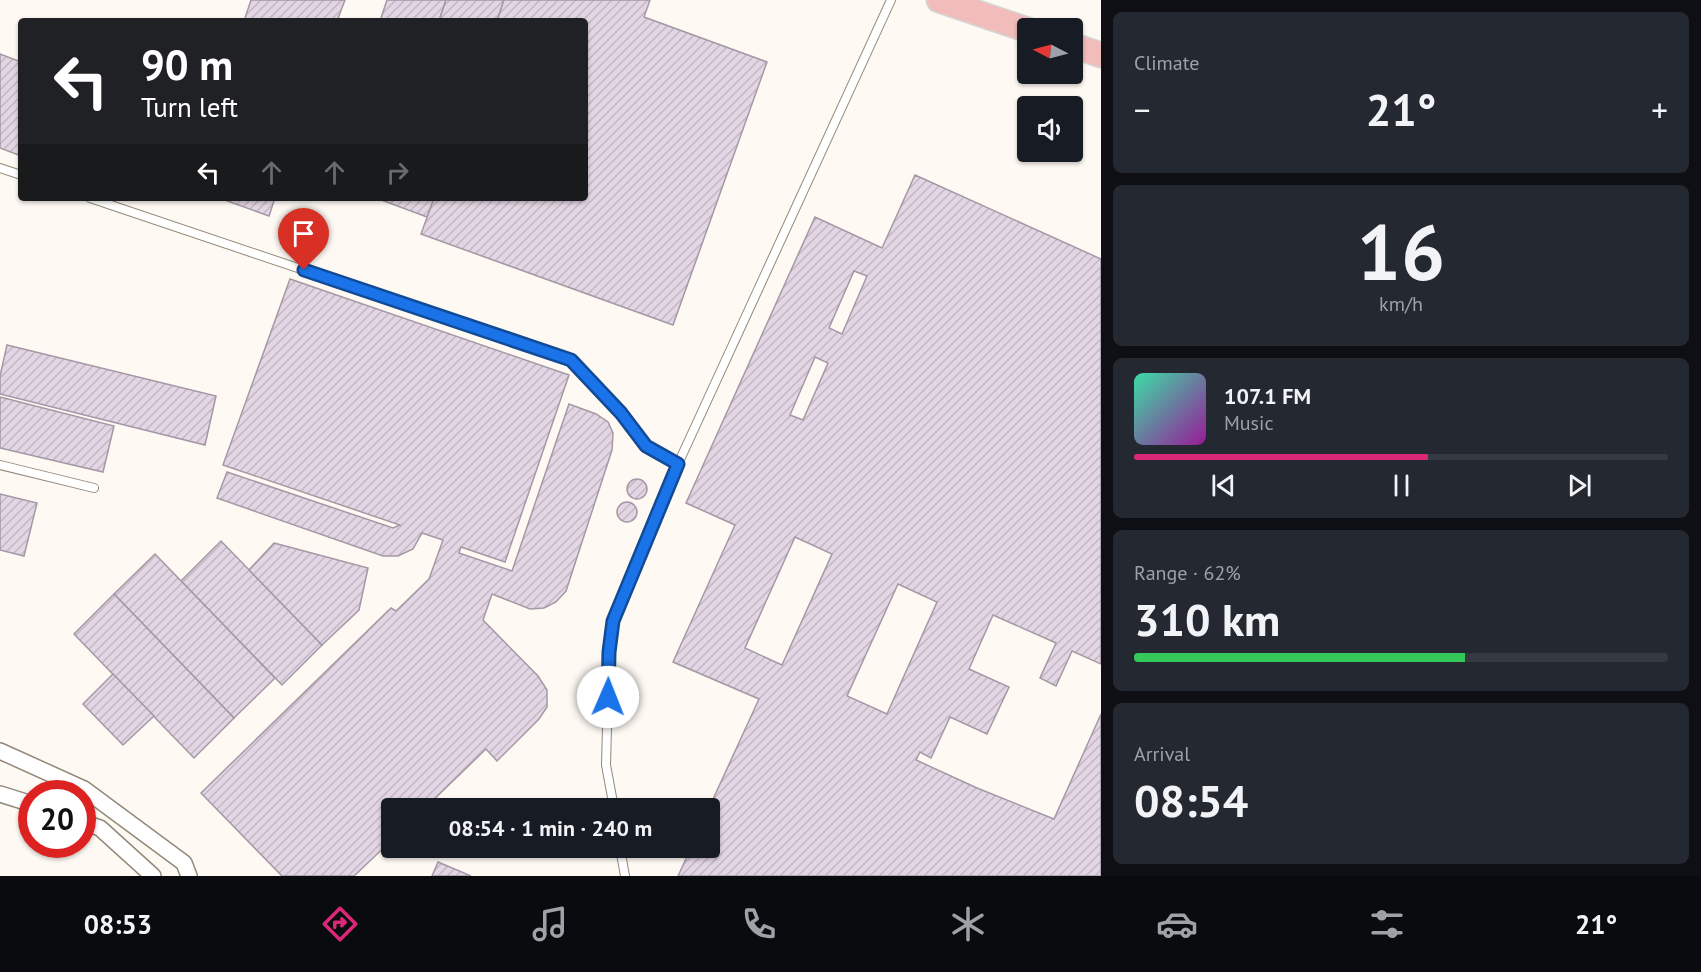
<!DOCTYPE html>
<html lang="en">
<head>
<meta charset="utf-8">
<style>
  :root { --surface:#171b24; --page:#242831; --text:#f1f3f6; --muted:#9ea1a6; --line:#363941; --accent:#db2777 }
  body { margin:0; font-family:"PT Sans",sans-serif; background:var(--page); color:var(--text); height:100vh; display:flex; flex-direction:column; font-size:22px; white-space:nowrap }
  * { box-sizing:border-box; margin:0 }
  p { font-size:20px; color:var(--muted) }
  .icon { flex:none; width:33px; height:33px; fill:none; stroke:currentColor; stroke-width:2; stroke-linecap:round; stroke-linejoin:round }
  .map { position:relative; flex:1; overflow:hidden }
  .sheet { display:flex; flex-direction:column; gap:12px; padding:12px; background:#0d0f14; width:600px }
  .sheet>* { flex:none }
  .banner { position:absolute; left:18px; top:18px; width:570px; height:183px; border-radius:6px; box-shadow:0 2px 4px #0004; background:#202124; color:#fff; overflow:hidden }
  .needle { width:39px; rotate:276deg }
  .controls { position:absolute; left:1017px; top:18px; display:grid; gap:12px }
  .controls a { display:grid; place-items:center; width:66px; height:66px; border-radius:6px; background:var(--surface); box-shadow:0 2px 4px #0004; font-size:30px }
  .speed { position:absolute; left:18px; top:780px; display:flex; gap:12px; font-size:30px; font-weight:700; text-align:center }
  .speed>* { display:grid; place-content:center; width:78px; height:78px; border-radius:50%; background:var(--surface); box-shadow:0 2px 4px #0004; line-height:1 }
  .speed .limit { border:9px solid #d22; background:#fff; color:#111 }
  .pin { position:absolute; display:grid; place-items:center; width:51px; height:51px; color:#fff; margin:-62px -26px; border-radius:50% 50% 50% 0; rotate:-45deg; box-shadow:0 0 6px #0007 }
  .pin .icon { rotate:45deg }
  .me { position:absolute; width:66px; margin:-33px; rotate:1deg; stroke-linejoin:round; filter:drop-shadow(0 0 4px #0008) }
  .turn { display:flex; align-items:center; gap:21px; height:126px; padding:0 24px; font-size:27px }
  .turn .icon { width:78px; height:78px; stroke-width:2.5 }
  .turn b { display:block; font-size:42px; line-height:51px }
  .lanes { display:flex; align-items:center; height:57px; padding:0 24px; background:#0003; justify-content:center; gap:30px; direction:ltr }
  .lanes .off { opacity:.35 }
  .big { font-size:45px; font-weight:600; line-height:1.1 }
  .sheet .card { flex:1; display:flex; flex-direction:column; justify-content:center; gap:9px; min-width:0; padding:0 21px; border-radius:9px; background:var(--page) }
  .sheet .dial { align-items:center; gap:0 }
  .dial b { font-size:78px; line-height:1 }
  .song { display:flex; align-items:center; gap:18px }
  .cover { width:72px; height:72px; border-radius:9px; background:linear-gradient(135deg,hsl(160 70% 55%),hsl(300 70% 35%)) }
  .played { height:6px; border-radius:3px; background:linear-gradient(90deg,var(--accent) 55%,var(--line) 55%) }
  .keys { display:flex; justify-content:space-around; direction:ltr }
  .heat { display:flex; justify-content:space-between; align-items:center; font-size:33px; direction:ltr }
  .charge { height:9px; border-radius:4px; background:linear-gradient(90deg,#34c759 62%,var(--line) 0) }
  .trip { position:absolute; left:381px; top:798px; width:339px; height:60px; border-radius:6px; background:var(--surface); box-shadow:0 2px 4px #0004; font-weight:600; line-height:60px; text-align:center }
  .dock { display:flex; height:96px; justify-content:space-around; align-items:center; background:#090b0e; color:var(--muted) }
  .dock .icon { width:42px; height:42px }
  .dock .current { color:var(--accent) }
  .dock b { font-size:27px; color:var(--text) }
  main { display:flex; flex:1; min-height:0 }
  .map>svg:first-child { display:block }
  .building { fill:url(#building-hatch); stroke:#a598a5; stroke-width:1.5; fill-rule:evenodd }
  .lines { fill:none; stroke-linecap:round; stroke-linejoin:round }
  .service-casing { stroke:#93897a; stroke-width:10 }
  .minor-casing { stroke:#93897a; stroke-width:18 }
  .primary-casing { stroke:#d5d5d4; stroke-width:27 }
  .service { stroke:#fff; stroke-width:8 }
  .minor { stroke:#fff; stroke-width:15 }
  .primary { stroke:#f1bcb9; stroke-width:24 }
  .route-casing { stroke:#114b97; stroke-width:15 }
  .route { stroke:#1a73e8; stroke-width:10 }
</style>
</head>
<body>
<main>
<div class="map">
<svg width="1101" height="876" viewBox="0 0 1101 876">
  <defs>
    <pattern id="building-hatch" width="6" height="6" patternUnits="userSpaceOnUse" patternTransform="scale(1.5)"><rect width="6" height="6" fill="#e3d6e4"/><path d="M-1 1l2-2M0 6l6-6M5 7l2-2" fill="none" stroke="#c2b7c2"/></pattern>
  </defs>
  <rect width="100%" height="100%" fill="#fef9f3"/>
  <g class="building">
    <path d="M 251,0 L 345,0 L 337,21 L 244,21 Z"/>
    <path d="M 387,0 L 446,0 L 439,21 L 380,21 Z"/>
    <path d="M 446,0 L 504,0 L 497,21 L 439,21 Z"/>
    <path d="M 504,0 L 650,0 L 644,17 L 767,62 L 673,325 L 421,234 L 434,198 L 585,198 L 585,21 L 497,21 Z"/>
    <path d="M 0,54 L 21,62 L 21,156 L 0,148 Z"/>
    <path d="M 915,175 L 1101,259 L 1101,664 L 1072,651 L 1056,686 L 1040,678 L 1056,643 L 993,615 L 969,669 L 1009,687 L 987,734 L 950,717 L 931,758 L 920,752 L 916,760 L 977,788 L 1054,819 L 1101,714 L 1101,876 L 678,876 L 691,848 L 710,848 L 709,808 L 759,699 L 673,662 L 735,525 L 686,503 L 815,217 L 882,248 ZM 854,271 L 867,276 L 842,334 L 829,328 ZM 815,357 L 828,363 L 803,420 L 790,415 ZM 795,537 L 832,554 L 782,665 L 745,648 ZM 898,584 L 937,602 L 887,714 L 847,696 Z"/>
    <path d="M 219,198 L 275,198 L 269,216 Z"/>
    <path d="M 376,198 L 434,198 L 427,217 Z"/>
    <path d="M 290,279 L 569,375 L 505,562 L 461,547 L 459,553 L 512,571 L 569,404 L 596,414 L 608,422 L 613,433 L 612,450 L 566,591 L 556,602 L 544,608 L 530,609 L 492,594 L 483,620 L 538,676 L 547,690 L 547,707 L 539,719 L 497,761 L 486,749 L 425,808 L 392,808 L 392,840 L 354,876 L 282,876 L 201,793 L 391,608 L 396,611 L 429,579 L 443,540 L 422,533 L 413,549 L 398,556 L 383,556 L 217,498 L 227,472 L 393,528 L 400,525 L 223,465 Z"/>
    <path d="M 7,345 L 216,396 L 205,445 L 0,394 L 0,376 Z"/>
    <path d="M 0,397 L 114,426 L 103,472 L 0,448 Z"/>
    <circle cx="637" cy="489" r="10"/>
    <path d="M 0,494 L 37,503 L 24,556 L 0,550 Z"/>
    <circle cx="627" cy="512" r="10"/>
    <path d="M 221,541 L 322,645 L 282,685 L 181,581 Z"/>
    <path d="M 274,543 L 368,568 L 359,610 L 322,645 L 249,570 Z"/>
    <path d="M 155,554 L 275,678 L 234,718 L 114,594 Z"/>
    <path d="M 114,594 L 234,718 L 194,758 L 74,634 Z"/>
    <path d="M 113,674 L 154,716 L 123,745 L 83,704 Z"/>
    <path d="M 438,862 L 471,876 L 432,876 Z"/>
  </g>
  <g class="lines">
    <g class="service-casing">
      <g id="service">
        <path d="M 0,168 L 21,175"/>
        <path d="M 90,198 L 571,360 L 621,413 L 646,446 L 678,464"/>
        <path d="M 0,465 L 94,488"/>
        <path d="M 614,808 L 606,765 L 609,652 L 613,621 L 678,464 L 891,0"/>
        <path d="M 620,848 L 625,876"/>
      </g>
    </g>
    <g class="minor-casing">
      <g id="minor">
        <path d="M 0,751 L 84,789 L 184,863 L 189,876"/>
        <path d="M 0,794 L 32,804"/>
        <path d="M 82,822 L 100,828 L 153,876"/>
      </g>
    </g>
    <g class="primary-casing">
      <g id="primary">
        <path d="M 939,0 L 1028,30"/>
        <path d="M 1072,45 L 1101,55"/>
      </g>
    </g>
    <use href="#service" class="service"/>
    <use href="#minor" class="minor"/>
    <use href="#primary" class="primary"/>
  </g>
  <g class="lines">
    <g class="route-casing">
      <path id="route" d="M 304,270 L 571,360 L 621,413 L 646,446 L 678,464 L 613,621 L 609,652 L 608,697"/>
    </g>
    <use href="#route" class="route"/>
  </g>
</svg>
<div class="controls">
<a><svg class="needle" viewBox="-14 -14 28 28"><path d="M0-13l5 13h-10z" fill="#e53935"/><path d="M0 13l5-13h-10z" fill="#9ea1a6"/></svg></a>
<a><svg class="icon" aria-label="sound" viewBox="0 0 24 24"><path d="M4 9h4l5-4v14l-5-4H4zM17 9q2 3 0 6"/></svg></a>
</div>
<div class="speed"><div class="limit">20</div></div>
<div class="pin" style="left:304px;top:270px;background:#d93025"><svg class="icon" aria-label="arrive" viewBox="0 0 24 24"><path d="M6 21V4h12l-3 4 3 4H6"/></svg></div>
<svg class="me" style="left:608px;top:697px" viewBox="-20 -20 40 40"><circle r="19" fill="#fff"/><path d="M0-13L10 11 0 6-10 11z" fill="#1a73e8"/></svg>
<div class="trip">08:54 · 1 min · 240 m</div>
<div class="banner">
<div class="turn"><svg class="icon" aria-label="left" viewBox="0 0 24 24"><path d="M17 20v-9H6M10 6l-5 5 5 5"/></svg><div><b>90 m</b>Turn left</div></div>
<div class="lanes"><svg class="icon" aria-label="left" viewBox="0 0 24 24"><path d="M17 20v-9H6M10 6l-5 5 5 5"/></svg><svg class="icon off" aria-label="ahead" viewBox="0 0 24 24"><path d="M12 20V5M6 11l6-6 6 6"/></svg><svg class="icon off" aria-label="ahead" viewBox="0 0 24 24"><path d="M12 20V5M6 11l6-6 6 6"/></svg><svg class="icon off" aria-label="right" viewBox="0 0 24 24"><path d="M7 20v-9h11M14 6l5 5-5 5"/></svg></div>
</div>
</div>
<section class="sheet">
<div class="card"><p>Climate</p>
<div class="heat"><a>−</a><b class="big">21°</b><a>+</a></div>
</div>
<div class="card dial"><b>16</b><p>km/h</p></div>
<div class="card">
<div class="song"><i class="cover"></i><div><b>107.1 FM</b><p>Music</p></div></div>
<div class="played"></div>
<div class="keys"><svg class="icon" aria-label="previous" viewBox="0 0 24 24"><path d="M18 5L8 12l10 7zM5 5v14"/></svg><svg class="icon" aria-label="pause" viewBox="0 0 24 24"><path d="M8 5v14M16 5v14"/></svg><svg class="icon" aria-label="next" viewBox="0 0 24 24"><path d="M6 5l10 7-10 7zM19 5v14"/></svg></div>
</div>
<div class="card"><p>Range · 62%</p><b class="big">310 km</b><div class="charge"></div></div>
<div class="card"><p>Arrival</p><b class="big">08:54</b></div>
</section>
</main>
<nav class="dock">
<b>08:53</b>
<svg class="icon current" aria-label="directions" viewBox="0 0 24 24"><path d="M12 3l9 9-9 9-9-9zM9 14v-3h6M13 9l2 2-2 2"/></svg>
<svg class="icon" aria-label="music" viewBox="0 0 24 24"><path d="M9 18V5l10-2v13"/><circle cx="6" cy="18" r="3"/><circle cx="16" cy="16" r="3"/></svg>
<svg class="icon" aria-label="phone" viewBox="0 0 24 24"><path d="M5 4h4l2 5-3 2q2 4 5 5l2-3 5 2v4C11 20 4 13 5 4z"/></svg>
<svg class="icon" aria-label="climate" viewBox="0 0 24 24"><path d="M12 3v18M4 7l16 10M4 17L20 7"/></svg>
<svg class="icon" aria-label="car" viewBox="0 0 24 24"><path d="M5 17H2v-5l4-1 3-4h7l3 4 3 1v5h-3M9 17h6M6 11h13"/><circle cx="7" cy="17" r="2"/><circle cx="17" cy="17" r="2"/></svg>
<svg class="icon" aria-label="filters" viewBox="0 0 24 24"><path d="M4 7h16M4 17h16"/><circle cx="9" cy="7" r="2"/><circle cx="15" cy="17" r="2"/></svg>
<b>21°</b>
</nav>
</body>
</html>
